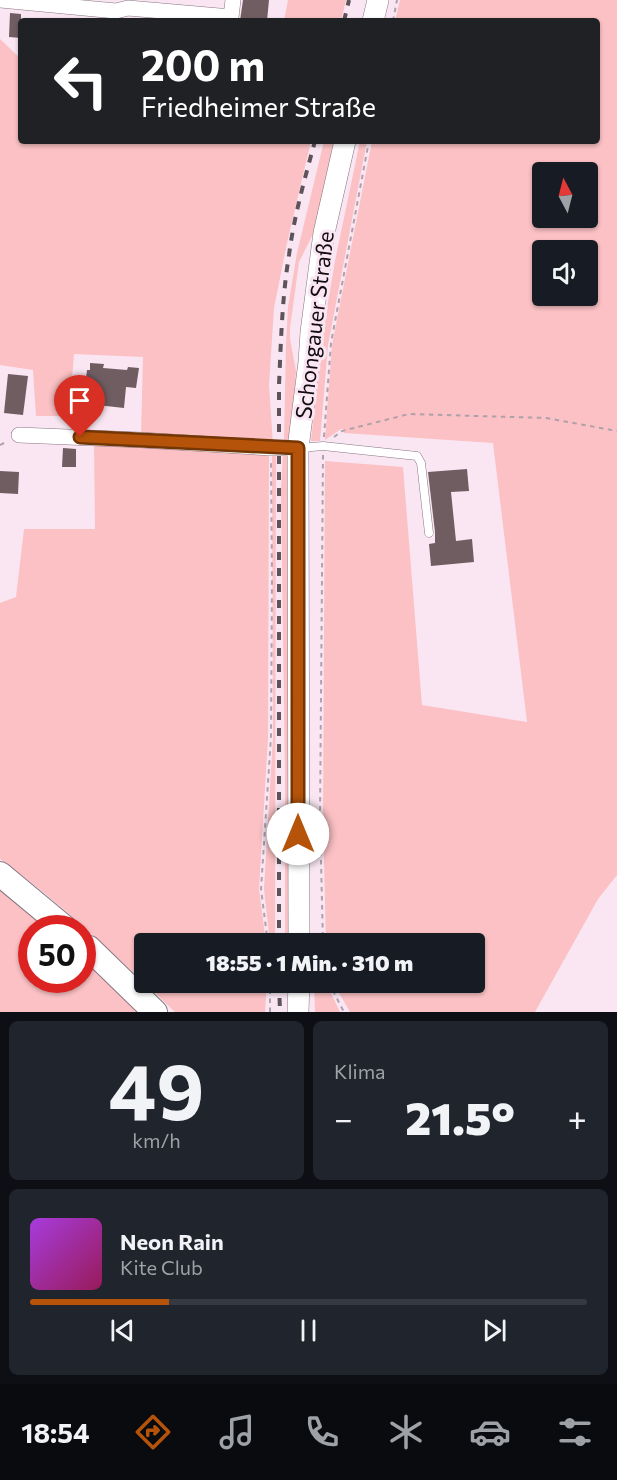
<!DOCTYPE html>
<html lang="de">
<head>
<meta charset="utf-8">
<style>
  :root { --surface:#171b24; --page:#20242c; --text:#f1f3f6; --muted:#9ea1a6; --line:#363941; --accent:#b45309 }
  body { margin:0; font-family:Commissioner,sans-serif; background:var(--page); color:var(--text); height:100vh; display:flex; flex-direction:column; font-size:22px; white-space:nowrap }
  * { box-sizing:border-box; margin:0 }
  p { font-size:20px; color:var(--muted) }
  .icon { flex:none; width:33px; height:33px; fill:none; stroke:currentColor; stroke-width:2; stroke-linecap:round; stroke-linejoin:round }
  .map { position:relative; height:1012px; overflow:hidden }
  .details { display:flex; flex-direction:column; gap:9px; padding:9px; background:#0d0f14; flex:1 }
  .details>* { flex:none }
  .top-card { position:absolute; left:18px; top:18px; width:582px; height:126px; border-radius:6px; box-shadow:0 2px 4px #0004; background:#202124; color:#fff; overflow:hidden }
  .needle { width:39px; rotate:353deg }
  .tools { position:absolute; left:532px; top:162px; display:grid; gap:12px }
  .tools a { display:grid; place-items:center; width:66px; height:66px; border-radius:6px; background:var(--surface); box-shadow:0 2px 4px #0004; font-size:30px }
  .speed { position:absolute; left:18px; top:915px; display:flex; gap:12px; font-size:30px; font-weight:700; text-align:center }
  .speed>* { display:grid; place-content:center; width:78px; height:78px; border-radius:50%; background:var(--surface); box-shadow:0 2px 4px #0004; line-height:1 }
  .speed .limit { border:9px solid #d22; background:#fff; color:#111 }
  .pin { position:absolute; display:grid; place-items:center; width:51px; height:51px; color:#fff; margin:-62px -26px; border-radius:50% 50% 50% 0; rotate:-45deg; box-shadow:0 0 6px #0007 }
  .pin .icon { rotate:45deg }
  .me { position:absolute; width:66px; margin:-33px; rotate:0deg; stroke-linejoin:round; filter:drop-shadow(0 0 4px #0008) }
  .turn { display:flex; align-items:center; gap:21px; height:126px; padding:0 24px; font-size:27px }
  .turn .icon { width:78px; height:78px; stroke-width:2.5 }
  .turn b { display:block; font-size:42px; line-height:51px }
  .big { font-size:45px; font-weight:800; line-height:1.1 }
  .details .widget { flex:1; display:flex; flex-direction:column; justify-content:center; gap:9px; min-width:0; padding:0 21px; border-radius:9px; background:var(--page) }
  .details .dial { align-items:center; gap:0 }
  .dial b { font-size:78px; line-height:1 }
  .song { display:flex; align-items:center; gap:18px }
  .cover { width:72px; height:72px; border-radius:9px; background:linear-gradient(135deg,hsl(280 70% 55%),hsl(330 70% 35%)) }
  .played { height:6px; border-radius:3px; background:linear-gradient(90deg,var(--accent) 25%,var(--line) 25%) }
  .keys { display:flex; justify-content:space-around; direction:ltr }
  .heat { display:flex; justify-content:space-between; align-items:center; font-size:33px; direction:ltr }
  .details .tiles { flex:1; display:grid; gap:9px; grid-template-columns:1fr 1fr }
  .widget:last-child { grid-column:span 2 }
  .trip { position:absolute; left:134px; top:933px; width:351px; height:60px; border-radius:6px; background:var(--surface); box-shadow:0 2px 4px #0004; font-weight:800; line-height:60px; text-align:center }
  .tab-bar { display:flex; height:96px; justify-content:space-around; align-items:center; background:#090b0e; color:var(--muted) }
  .tab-bar .icon { width:42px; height:42px }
  .tab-bar .active { color:var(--accent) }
  .tab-bar b { font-size:27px; color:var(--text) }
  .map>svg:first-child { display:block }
  .green { fill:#fbc1c4; fill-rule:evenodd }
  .building { fill:#6f5d62 }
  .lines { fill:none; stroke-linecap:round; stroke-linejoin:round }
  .service-casing { stroke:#877681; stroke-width:9 }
  .minor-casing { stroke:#877681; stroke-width:16 }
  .secondary-casing { stroke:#877681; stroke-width:22 }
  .primary-casing { stroke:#877681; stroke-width:26 }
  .trunk-casing { stroke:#877681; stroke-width:26 }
  .path { stroke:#afa0aa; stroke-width:2; stroke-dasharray:4.5 4.5; stroke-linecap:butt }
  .service { stroke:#fff; stroke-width:8 }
  .minor { stroke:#fff; stroke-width:15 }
  .secondary { stroke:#fff; stroke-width:21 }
  .primary { stroke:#fff; stroke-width:24 }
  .trunk { stroke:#fff; stroke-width:24 }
  .rail { stroke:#5e535a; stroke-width:4; stroke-dasharray:8 8; stroke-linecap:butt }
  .route-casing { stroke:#753606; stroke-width:15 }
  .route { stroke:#b45309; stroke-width:10 }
  .labels { text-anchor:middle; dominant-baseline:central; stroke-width:6; stroke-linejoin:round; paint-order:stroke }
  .street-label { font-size:22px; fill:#120c10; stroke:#f9e6f2 }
</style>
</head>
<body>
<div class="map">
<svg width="617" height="1012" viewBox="0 0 617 1012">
  <rect width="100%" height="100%" fill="#f9e6f2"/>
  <g class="green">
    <path d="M 288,0 L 346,0 L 341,21 L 284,21 Z"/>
    <path d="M 400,0 L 617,0 L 617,875 L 598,899 L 535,1012 L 350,1012 L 335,986 L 334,983 L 474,982 L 474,944 L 326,943 L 323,819 L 325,461 L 403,467 L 422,705 L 527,722 L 493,443 L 344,433 L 344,429 L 341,429 L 325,440 L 332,345 L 372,141 L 597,141 L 597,21 L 395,21 ZM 543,172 L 588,172 L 588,218 L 543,218 ZM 543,250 L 588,250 L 588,296 L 543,296 Z"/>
    <path d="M 0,39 L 21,59 L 21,141 L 311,141 L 287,243 L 274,308 L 269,385 L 273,445 L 141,437 L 143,357 L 74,354 L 69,416 L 36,416 L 33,370 L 0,365 Z"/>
    <path d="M 324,141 L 335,141 L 313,234 L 299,262 L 290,328 L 290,339 L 296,371 L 292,429 L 289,441 L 284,442 L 286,344 L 288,307 L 297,253 Z"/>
    <path d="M 360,141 L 367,141 L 328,345 L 320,441 L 311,441 L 322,337 L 335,261 Z"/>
    <path d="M 94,440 L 269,450 L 268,738 L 259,889 L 266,943 L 144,944 L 144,982 L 267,983 L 265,1012 L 175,1012 C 119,959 63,904 0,859 L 0,603 L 16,597 L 24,529 L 95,529 Z"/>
    <path d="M 272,454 L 276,454 L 275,943 L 270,944 L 264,889 L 273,737 Z"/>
    <path d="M 283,454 L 289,458 L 289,944 L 285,943 L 285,779 L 281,490 Z"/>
    <path d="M 0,879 L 61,928 L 32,928 L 32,980 L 82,980 L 83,947 L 150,1012 L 0,1012 Z"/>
    <path d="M 314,983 L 328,983 L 329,989 L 340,1012 L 315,1012 Z"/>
  </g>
  <g class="building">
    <path d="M 243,0 L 269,0 L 267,21 L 240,21 Z"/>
    <path d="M 10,13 L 21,14 L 21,38 L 9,37 Z"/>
    <path d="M 90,363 L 104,364 L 103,368 L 127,370 L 128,367 L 139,368 L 136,388 L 126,387 L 124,408 L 97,405 L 96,411 L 82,410 L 87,370 L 90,370 Z"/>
    <path d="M 8,374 L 28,376 L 23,415 L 4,413 Z"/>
    <path d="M 63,448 L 76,449 L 76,467 L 62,467 Z"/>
    <path d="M 467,469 L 469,491 L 451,492 L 456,541 L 472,539 L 474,562 L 431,566 L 429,544 L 435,543 L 435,532 L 428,472 Z"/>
    <path d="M 0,471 L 19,472 L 18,494 L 0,493 Z"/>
  </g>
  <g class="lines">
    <g class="service-casing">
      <path id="service" d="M 300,448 L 323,446 L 417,456 L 421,463 L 429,533"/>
    </g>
    <g class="minor-casing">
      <g id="minor">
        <path d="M 0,0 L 116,11 L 128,8 L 231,17 L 233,0"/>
        <path d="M 19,435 L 141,440 L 271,448 L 298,448"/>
      </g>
    </g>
    <g class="secondary-casing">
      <g id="secondary">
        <path d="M 373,21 L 378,0"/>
        <path d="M 299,944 L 298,448 L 309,362 L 311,332 L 324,233 L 345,141"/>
        <path d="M 298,1012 L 299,982"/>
      </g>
    </g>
    <g class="primary-casing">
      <path id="primary" d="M 0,874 L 65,928"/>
    </g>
    <g class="trunk-casing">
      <path id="trunk" d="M 89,948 L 155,1012"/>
    </g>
    <g class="path">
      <path d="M 393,21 L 397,0"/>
      <path d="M 324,437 L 331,343 L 369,141"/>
      <path d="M 334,437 L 342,431 L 409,414 L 546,418 L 617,431"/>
      <path d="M 0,445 L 6,442"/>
      <path d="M 323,455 L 320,818 L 323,944"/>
      <path d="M 268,944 L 261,889 L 271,737 L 272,577 L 271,461"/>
      <path d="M 330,982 L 331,987 L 344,1012"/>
      <path d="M 270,1012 L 270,982"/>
    </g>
    <use href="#service" class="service"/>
    <use href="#minor" class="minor"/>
    <use href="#secondary" class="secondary"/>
    <use href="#primary" class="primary"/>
    <use href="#trunk" class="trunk"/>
    <g class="rail">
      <path d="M 344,21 L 349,0"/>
      <path d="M 279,944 L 279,385 C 281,341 282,298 289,255 C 294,216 305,178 315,141"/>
      <path d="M 279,982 L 280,1012"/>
    </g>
  </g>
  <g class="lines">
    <g class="route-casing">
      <path id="route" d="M 80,437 L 298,448 L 298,834"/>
    </g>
    <use href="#route" class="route"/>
  </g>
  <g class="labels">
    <g class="street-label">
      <text transform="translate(314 325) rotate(-83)">Schongauer Straße</text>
    </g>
  </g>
</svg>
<div class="tools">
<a><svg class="needle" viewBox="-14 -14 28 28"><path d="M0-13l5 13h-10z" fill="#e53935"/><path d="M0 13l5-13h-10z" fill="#9ea1a6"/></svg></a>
<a><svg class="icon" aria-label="sound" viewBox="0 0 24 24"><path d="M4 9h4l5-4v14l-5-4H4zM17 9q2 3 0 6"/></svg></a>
</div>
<div class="speed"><div class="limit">50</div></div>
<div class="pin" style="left:80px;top:437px;background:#d93025"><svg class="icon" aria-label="arrive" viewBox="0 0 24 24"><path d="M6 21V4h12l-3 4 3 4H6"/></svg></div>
<svg class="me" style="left:298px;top:834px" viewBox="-20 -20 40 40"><circle r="19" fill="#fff"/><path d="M0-13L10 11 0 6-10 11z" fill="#b45309"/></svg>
<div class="trip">18:55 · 1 Min. · 310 m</div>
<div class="top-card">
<div class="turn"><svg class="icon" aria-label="left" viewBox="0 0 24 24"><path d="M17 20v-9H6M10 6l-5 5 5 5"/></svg><div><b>200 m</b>Friedheimer Straße</div></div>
</div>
</div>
<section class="details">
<div class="tiles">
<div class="widget dial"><b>49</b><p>km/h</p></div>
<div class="widget"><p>Klima</p>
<div class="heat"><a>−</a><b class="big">21.5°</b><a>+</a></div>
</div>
<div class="widget">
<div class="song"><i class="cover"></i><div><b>Neon Rain</b><p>Kite Club</p></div></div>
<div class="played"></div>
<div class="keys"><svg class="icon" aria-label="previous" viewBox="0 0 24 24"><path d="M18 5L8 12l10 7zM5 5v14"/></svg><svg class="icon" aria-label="pause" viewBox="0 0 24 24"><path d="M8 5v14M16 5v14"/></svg><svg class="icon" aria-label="next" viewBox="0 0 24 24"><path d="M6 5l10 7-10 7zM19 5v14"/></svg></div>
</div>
</div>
</section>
<nav class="tab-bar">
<b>18:54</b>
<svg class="icon active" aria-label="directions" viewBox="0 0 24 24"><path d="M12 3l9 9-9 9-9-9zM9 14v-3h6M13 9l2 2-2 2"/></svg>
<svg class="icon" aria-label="music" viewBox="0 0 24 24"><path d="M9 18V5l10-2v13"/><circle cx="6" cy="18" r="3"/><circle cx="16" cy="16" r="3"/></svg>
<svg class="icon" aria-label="phone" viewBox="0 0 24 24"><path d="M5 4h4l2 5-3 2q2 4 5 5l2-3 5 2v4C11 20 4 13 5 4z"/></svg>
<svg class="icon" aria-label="climate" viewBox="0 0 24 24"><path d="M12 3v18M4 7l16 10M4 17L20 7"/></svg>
<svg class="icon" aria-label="car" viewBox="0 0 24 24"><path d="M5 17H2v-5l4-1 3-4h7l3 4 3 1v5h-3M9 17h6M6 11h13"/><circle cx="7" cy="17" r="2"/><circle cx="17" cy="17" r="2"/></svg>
<svg class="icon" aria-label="filters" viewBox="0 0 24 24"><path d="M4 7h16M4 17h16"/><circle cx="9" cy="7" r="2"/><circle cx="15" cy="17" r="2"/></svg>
</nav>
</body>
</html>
